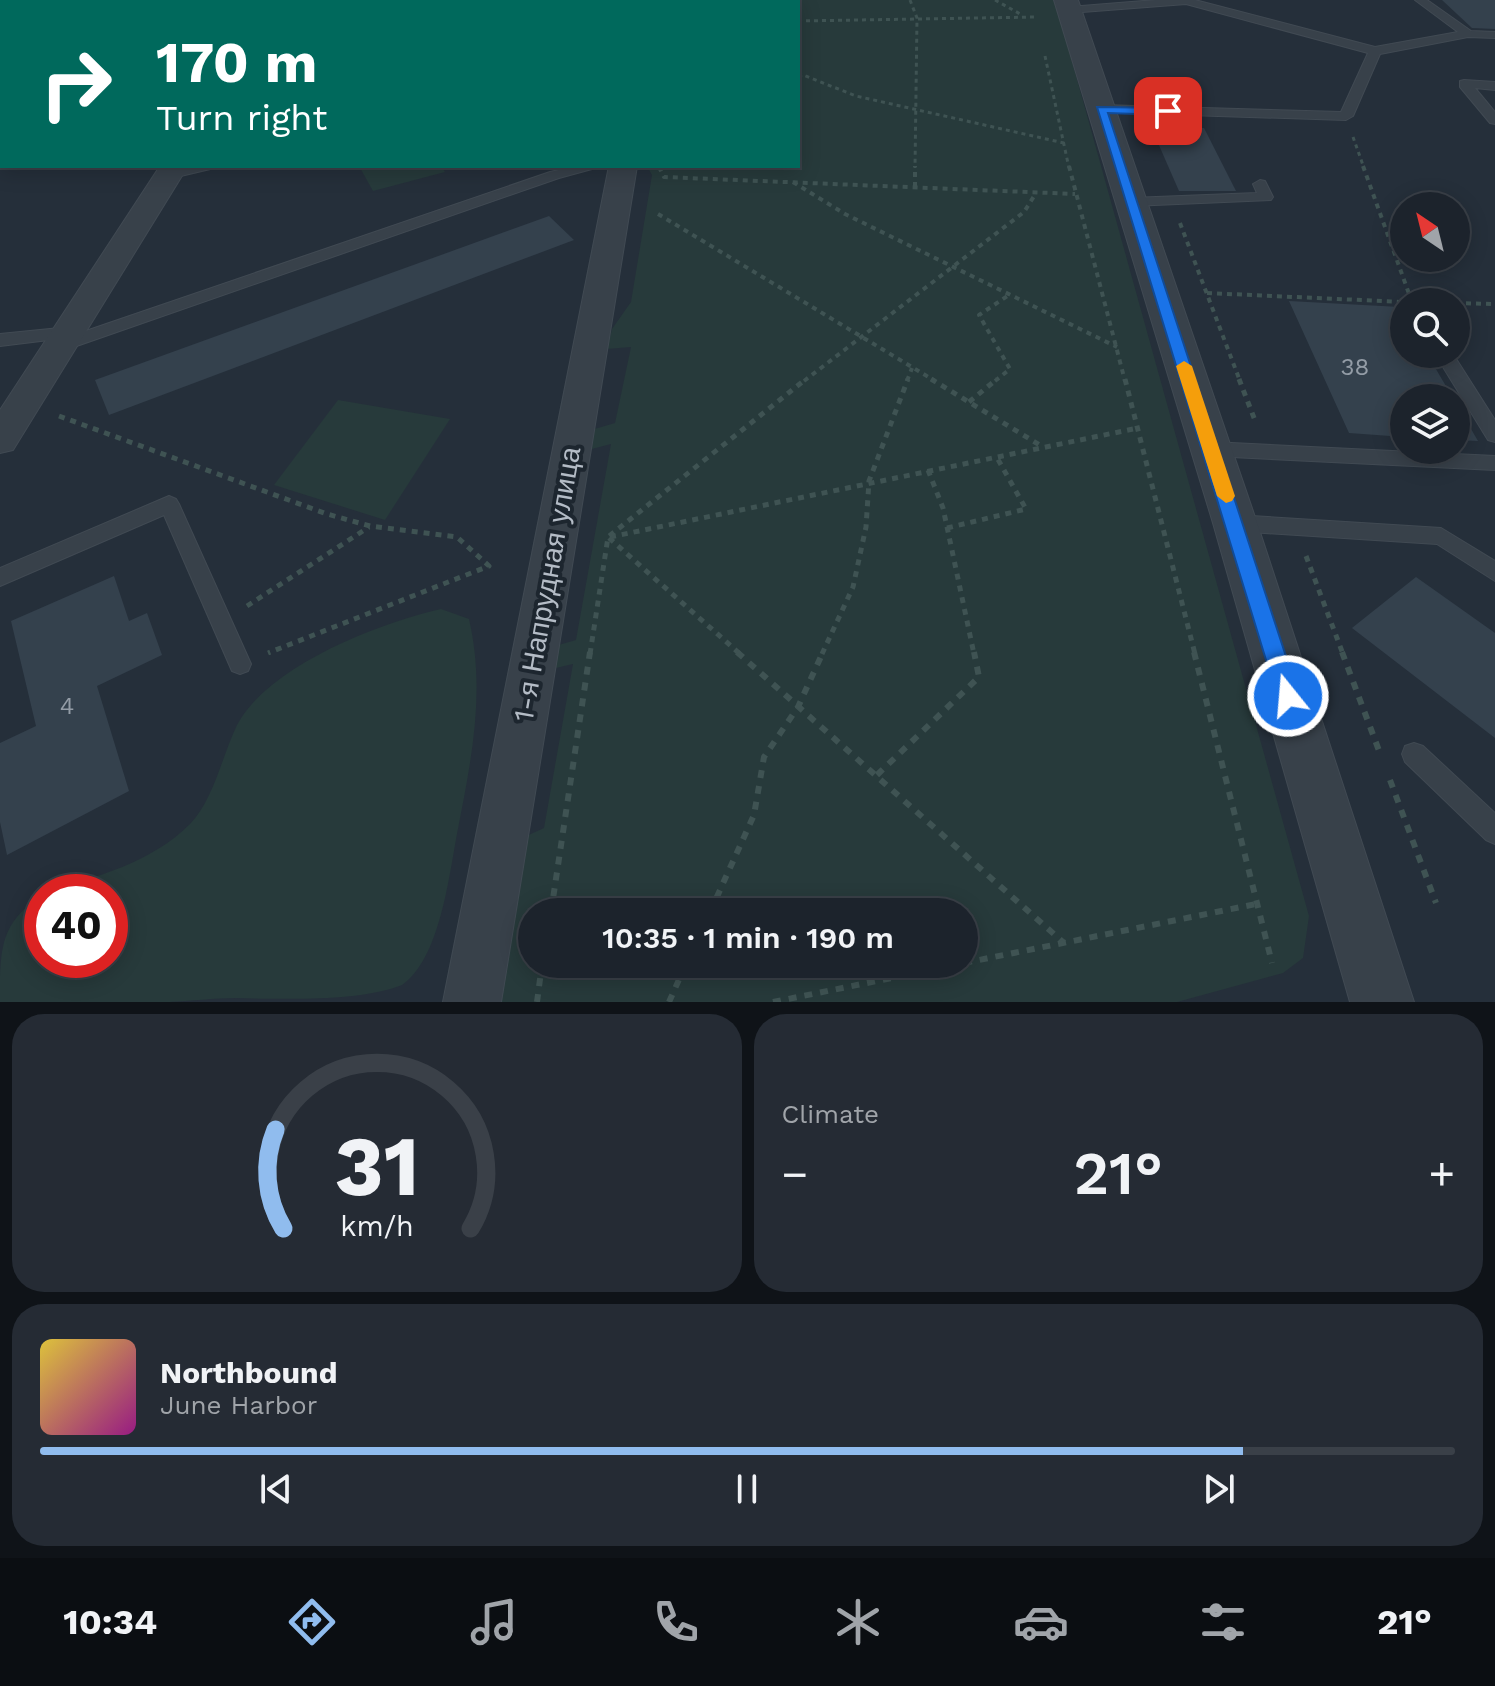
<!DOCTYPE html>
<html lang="en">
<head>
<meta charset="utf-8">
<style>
  :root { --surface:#1c232c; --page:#252b34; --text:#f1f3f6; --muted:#a0a4a9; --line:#3a4048; --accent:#90bcee }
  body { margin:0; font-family:"Work Sans",sans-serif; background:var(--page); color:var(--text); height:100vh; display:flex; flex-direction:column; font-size:30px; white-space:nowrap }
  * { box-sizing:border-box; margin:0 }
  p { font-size:26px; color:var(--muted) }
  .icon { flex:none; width:44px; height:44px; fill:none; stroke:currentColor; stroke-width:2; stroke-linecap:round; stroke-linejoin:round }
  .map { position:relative; height:1002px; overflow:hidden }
  .drawer { display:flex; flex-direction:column; gap:12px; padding:12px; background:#0f1318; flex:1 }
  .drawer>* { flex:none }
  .banner { position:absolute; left:0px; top:0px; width:800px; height:168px; box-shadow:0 4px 20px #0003,0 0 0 2px var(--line); background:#00695c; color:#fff; overflow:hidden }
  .needle { width:52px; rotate:325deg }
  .buttons { position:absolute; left:1390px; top:192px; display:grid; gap:16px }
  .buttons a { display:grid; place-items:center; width:80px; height:80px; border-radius:50%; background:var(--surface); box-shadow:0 4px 20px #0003,0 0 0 2px var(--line); font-size:40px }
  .speed { position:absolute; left:24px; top:874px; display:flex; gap:16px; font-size:40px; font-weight:700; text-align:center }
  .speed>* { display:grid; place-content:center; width:104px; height:104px; border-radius:50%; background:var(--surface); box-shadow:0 4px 20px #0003,0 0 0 2px var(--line); line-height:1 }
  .speed .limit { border:12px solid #d22; background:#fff; color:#111 }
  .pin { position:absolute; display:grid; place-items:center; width:68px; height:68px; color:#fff; margin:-34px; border-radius:16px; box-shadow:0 4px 12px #0006 }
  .me { position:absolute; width:88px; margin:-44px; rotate:343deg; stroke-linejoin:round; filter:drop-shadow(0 0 6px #0008) }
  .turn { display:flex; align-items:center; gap:28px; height:168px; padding:0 24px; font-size:36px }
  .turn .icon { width:104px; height:104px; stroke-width:2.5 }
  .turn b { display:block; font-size:56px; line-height:68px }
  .big { font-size:60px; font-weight:600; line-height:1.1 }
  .drawer .card { flex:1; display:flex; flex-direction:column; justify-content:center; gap:12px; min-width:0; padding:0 28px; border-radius:32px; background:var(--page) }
  .drawer .dial { align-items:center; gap:0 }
  .dial svg { height:208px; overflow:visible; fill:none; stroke:var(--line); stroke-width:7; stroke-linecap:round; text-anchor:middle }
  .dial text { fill:var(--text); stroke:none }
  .song { display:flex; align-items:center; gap:24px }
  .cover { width:96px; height:96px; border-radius:12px; background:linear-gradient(135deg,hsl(50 70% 55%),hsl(310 70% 35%)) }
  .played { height:8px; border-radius:4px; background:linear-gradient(90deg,var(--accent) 85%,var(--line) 85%) }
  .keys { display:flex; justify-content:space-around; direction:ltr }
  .heat { display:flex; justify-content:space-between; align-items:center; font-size:44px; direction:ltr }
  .drawer .tiles { flex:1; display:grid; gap:12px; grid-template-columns:1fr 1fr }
  .card:last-child { grid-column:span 2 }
  .trip { position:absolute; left:518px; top:898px; width:460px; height:80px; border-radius:40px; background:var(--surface); box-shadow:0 4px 20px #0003,0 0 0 2px var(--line); font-weight:600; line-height:80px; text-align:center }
  .dock { display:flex; height:128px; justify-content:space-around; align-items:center; background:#0b0e12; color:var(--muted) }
  .dock .icon { width:56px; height:56px }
  .dock .current { color:var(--accent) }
  .dock b { font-size:36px; color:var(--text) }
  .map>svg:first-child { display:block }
  .green { fill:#273a3b; fill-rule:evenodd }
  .building { fill:#34414d }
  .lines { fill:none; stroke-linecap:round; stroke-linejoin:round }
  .service-casing { stroke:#414a53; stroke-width:2 }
  .minor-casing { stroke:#414a53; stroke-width:2 }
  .tertiary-casing { stroke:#414a53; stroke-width:2 }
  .path-far3 { stroke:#3f5353; stroke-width:3; stroke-dasharray:4 4; stroke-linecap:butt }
  .path-far2 { stroke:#3f5353; stroke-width:4; stroke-dasharray:5 5; stroke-linecap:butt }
  .path-far1 { stroke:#3f5353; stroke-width:5; stroke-dasharray:6 6; stroke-linecap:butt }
  .path { stroke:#3f5353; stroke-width:6; stroke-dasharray:8 8; stroke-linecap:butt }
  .service { fill:#38414a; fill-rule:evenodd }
  .minor { fill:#38414a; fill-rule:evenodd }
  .tertiary { fill:#38414a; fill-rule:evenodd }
  .route { fill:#1a73e8; stroke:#114b97; stroke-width:2 }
  .slow { fill:#f59e0b }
  .labels { text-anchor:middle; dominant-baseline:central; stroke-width:8; stroke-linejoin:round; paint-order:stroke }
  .number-label { font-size:24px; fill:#939ca6 }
  .street-label { font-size:28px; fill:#b4bcc6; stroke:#1d262f }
</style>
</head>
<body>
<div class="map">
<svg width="1495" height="1002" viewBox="0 0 1495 1002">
  <rect width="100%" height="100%" fill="#252f3a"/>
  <g class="green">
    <path d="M 671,0 L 1055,0 L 1309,916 L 1303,958 L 1283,973 L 1177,1002 L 486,1002 L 511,843 L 544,828 L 573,664 L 543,671 L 548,648 L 576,640 L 611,444 L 588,450 L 591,430 L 615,423 L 631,347 L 607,349 L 612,329 L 631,302 L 652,175 L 647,166 L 798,166 L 798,2 ZM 532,912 L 964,912 L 964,964 L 532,964 Z"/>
    <path d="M 359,166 L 441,166 L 445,172 L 373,191 Z"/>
    <path d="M 338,400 L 450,419 L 385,520 L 274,485 Z"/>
    <path d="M 441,609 L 469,619 C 486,693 471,761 457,834 C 449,876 440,959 402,985 C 359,1002 284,999 236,998 C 214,998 191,1001 169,1002 C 113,1002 56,1002 0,1002 C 0,947 0,924 42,895 L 42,960 L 110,960 L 110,892 L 47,892 C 98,876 151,863 190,824 C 214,799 222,756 237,725 C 268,666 379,623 441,609 Z"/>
  </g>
  <g class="building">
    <path d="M 1442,0 L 1495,0 L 1495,29 L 1472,28 Z"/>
    <path d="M 1151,127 L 1204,128 L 1236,191 L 1179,191 Z"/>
    <path d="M 549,216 L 574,240 L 109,415 L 95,380 Z"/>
    <path d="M 1289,301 L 1400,307 L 1404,314 L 1404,354 L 1427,354 L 1453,398 L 1404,398 L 1404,437 L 1349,433 Z"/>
    <path d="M 1456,403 L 1478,441 L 1456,440 Z"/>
    <path d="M 114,576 L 129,621 L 147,613 L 162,655 L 97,686 L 129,791 L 7,855 L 0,822 L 0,743 L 36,726 L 11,621 Z"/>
    <path d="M 1416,577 L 1495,633 L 1495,738 L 1352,628 Z"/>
  </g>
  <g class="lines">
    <g class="service-casing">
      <g id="service">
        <path d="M 1156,0 L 1195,0 L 1375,47 L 1458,32 L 1415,0 L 1427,0 L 1471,31 L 1495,32 L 1495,38 L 1468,37 L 1380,54 L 1353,116 L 1346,120 L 1096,112 L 1095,109 L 1101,105 L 1341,112 L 1368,53 L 1186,4 L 1069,13 L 1063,10 L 1069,7 Z"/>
        <path d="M 1464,80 L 1495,82 L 1495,90 L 1475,88 L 1495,112 L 1495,124 L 1490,123 L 1460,87 L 1460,81 Z"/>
        <path d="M 194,166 L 223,166 L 168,179 L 161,175 Z"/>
        <path d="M 577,166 L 603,166 L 559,178 L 68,349 L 56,349 L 53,345 L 65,338 L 0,346 L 0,334 L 70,327 L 76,328 L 77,334 L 550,172 Z"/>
        <path d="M 1260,180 L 1265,181 L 1273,197 L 1271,200 L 1131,206 L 1124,202 L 1131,198 L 1257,193 L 1253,184 Z"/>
        <path d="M 1435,354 L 1453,354 L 1495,420 L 1495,442 L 1488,440 Z"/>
        <path d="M 1211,442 L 1495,456 L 1495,470 L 1211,456 L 1201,449 Z"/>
        <path d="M 169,496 L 176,499 L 179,504 L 251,664 L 248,671 L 240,674 L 232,671 L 164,515 L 0,586 L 0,568 Z"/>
        <path d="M 1235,515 L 1441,528 L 1495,561 L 1495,581 L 1437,544 L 1235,531 L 1228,529 L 1225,523 L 1228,517 Z"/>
        <path d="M 1414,743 L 1423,746 L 1495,813 L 1495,844 L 1486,840 L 1405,762 L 1402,754 L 1405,746 Z"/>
      </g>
    </g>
    <g class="minor-casing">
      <g id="minor">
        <path d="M 270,0 L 292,0 L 269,2 Z"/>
        <rect x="650" y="0" width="22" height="2"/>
        <rect x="0" y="65" width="2" height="14"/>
        <path d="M 160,166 L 188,166 L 13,450 L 0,453 L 0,410 Z"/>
        <path d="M 609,166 L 637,166 L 501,1002 L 443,1002 Z"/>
      </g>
    </g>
    <g class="tertiary-casing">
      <path id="tertiary" d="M 1054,0 L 1078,0 L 1257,523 L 1414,1002 L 1350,1002 L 1213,523 Z"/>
    </g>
    <g class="path-far3">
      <path d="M 910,0 L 917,18 L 915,168"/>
      <path d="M 995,0 L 1022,15"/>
      <path d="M 215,2 L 222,0"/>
      <path d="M 798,21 L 1037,17"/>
      <path d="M 1045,56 L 1069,168"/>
      <path d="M 798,73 L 856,96 L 1064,143"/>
      <path d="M 798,95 L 801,74"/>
      <path d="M 1353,137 L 1364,168"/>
    </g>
    <g class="path-far2">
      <path d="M 1069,166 L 1125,381"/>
      <path d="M 1363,166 L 1412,302"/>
      <path d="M 659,167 L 664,177 L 1075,194"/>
      <path d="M 793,182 L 845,214 L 1117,347"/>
      <path d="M 915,187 L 915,166"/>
      <path d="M 658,214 L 935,381"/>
      <path d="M 1180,223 L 1240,381"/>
      <path d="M 1207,293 L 1404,302"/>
      <path d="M 1456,303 L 1495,304"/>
      <path d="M 804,381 L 1024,212 L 1036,193"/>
      <path d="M 907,381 L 912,368"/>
      <path d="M 995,381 L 1010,369 L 979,315 L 1009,295"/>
    </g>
    <g class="path-far1">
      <path d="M 931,379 L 1043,447"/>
      <path d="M 1125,379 L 1195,654"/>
      <path d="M 1239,379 L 1256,423"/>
      <path d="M 969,402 L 997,379"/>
      <path d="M 59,416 L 327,514 L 370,526 L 457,537 L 489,566 L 268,653"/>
      <path d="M 928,470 L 943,508 L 974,654"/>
      <path d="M 947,528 L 1026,509 L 996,456"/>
      <path d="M 610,537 L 1138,428"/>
      <path d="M 609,538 L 740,654"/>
      <path d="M 1306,556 L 1343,654"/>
      <path d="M 247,606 L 369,527"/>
      <path d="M 590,654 L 608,537 L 806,379"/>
      <path d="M 822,654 L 853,587 L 866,527 L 869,481 L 908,379"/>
    </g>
    <g class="path">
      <path d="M 737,652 L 1064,943"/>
      <path d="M 1194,652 L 1272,963"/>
      <path d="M 1342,652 L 1381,756"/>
      <path d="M 877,775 L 979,677 L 974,652"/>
      <path d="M 1390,780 L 1436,903"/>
      <path d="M 551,912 L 590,652"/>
      <path d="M 710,912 L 754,815 L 764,757 L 798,707 L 823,652"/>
      <path d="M 964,963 L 1256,904"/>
      <path d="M 537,1002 L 542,964"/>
      <path d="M 669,1002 L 686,964"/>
      <path d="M 773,1002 L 961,964"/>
    </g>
    <use href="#service" class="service"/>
    <use href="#minor" class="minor"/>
    <use href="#tertiary" class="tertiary"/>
  </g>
  <path class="route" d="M 1097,107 L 1168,108 L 1174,111 L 1168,115 L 1108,113 L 1299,696 L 1295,703 L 1288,706 L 1280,703 L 1277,696 Z"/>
  <path class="slow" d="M 1184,361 L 1192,366 L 1235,496 L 1232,501 L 1226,503 L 1217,496 L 1176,366 Z"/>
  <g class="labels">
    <g class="number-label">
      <text x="1355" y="367">38</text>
      <text x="67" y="706">4</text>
    </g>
    <g class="street-label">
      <text transform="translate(547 584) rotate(-80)">1-я Напрудная улица</text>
    </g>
  </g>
</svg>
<div class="buttons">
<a><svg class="needle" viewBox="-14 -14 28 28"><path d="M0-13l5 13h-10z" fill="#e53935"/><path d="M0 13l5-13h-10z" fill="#a0a4a9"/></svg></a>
<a><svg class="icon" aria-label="search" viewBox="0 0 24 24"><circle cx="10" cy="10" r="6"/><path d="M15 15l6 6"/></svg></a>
<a><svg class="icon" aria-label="layers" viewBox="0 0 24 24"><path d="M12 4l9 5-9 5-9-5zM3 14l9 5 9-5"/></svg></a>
</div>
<div class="speed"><div class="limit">40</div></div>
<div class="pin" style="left:1168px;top:111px;background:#d93025"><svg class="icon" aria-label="arrive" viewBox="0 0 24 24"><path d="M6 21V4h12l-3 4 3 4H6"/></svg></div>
<svg class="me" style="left:1288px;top:696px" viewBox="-20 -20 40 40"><circle r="17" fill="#1a73e8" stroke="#fff" stroke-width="3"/><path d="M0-11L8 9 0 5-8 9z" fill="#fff"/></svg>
<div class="trip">10:35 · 1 min · 190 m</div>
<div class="banner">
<div class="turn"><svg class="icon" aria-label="right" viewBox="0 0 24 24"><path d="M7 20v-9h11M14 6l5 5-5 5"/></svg><div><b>170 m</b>Turn right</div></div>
</div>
</div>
<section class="drawer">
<div class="tiles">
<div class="card dial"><svg viewBox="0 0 100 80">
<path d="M14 69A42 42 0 1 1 86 69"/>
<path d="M14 69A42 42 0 0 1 11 31" stroke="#90bcee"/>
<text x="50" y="56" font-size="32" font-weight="700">31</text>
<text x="50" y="72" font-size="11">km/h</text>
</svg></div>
<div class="card"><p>Climate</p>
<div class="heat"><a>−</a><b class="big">21°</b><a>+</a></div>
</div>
<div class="card">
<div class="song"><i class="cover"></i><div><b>Northbound</b><p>June Harbor</p></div></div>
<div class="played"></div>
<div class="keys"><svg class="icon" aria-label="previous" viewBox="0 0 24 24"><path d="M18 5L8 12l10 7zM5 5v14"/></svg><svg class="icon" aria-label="pause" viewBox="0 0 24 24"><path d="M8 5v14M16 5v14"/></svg><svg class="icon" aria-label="next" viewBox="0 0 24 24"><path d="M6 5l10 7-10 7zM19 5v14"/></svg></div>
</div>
</div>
</section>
<nav class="dock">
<b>10:34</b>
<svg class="icon current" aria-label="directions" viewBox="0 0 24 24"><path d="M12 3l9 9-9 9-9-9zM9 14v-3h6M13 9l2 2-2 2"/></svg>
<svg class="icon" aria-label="music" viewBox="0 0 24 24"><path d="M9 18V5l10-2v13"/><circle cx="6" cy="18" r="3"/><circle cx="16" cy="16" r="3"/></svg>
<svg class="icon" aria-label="phone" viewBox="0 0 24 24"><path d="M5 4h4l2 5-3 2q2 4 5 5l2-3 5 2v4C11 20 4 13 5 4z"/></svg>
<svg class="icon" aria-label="climate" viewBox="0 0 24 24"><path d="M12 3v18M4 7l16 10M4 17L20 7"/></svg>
<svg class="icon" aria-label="car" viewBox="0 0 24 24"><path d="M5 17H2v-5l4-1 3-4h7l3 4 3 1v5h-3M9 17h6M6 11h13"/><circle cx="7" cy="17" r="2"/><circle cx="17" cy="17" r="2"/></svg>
<svg class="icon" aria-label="filters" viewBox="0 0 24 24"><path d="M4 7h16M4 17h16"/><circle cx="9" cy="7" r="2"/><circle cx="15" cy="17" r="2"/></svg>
<b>21°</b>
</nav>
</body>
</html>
